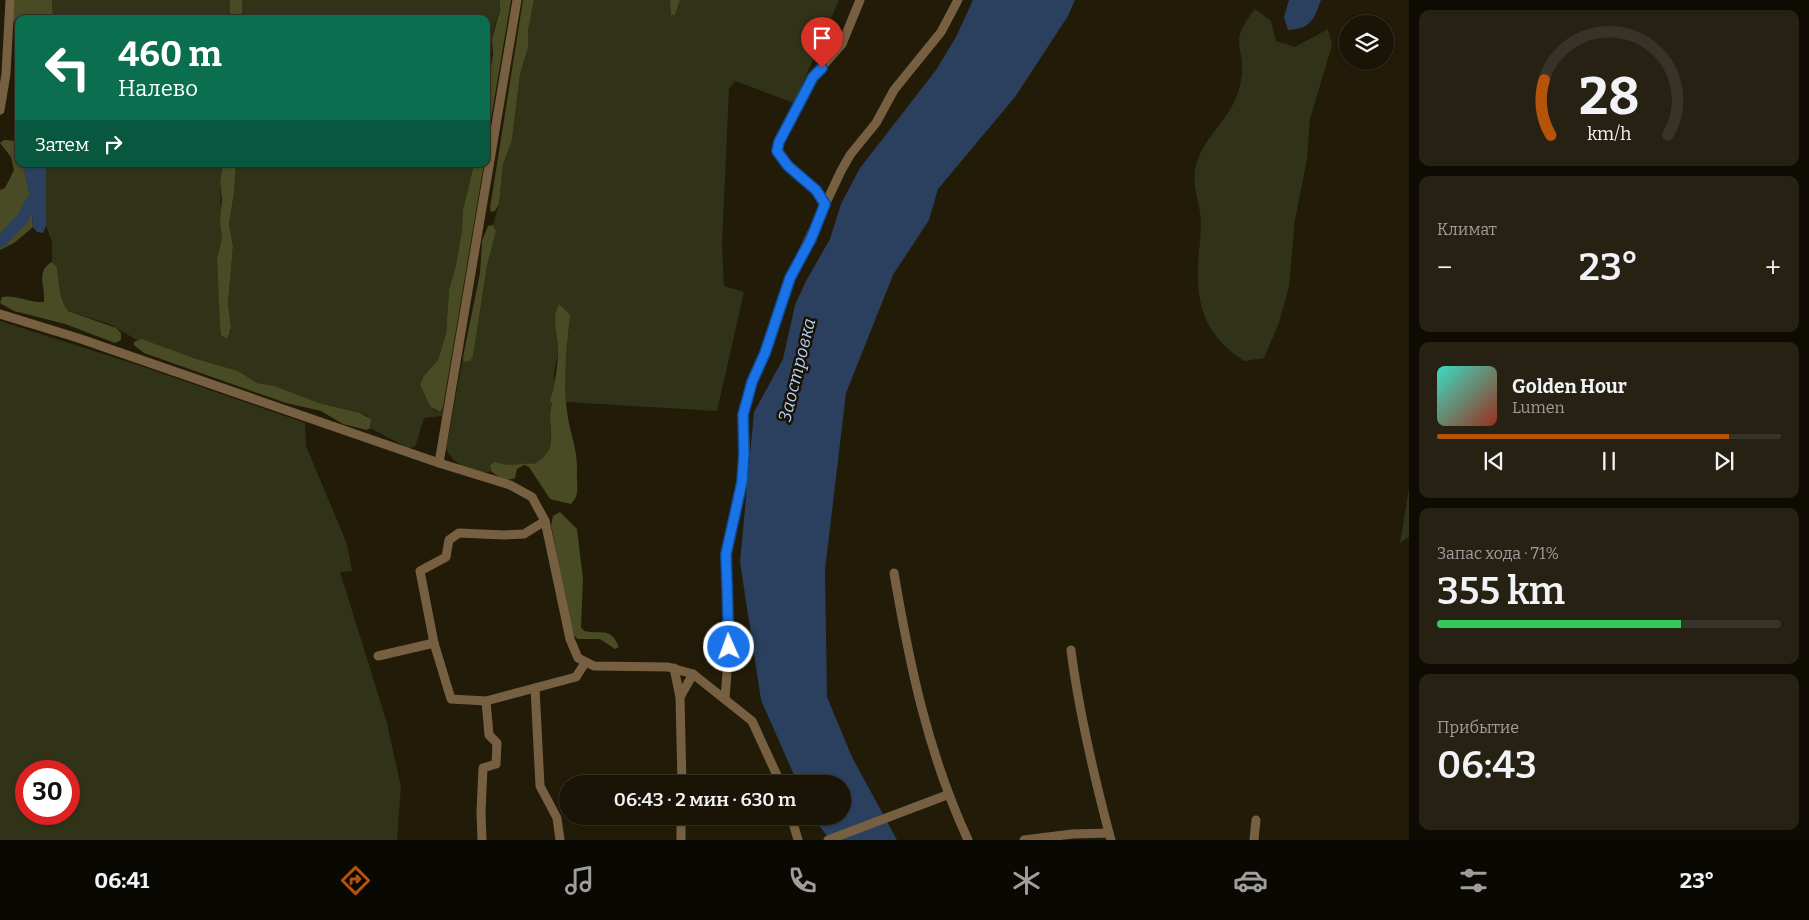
<!DOCTYPE html>
<html lang="ru">
<head>
<meta charset="utf-8">
<style>
  :root { --surface:#1a1406; --page:#272114; --text:#f1f3f6; --muted:#9f9e9b; --line:#383328; --accent:#b45309 }
  body { margin:0; font-family:Bitter,serif; background:var(--page); color:var(--text); height:100vh; display:flex; flex-direction:column; font-size:19px; white-space:nowrap }
  * { box-sizing:border-box; margin:0 }
  p { font-size:16px; color:var(--muted) }
  .icon { flex:none; width:28px; height:28px; fill:none; stroke:currentColor; stroke-width:2; stroke-linecap:round; stroke-linejoin:round }
  .map { position:relative; flex:1; overflow:hidden }
  .side { display:flex; flex-direction:column; gap:10px; padding:10px; background:#0e0b03; width:400px }
  .side>* { flex:none }
  .hud { position:absolute; left:15px; top:15px; width:475px; height:152px; border-radius:10px; box-shadow:0 1px 4px #0004,0 0 0 1px var(--line); background:#0b6e4f; color:#fff; overflow:hidden }
  .tools { position:absolute; left:1339px; top:15px; display:grid; gap:10px }
  .tools a { display:grid; place-items:center; width:55px; height:55px; border-radius:50%; background:var(--surface); box-shadow:0 1px 4px #0004,0 0 0 1px var(--line); font-size:25px }
  .speed { position:absolute; left:15px; top:760px; display:flex; gap:10px; font-size:25px; font-weight:700; text-align:center }
  .speed>* { display:grid; place-content:center; width:65px; height:65px; border-radius:50%; background:var(--surface); box-shadow:0 1px 4px #0004,0 0 0 1px var(--line); line-height:1 }
  .speed .limit { border:8px solid #d22; background:#fff; color:#111 }
  .pin { position:absolute; display:grid; place-items:center; width:42px; height:42px; color:#fff; margin:-51px -21px; border-radius:50% 50% 50% 0; rotate:-45deg; box-shadow:0 0 5px #0007 }
  .pin .icon { rotate:45deg }
  .me { position:absolute; width:55px; margin:-28px; rotate:358deg; stroke-linejoin:round; filter:drop-shadow(0 0 4px #0008) }
  .turn { display:flex; align-items:center; gap:18px; height:105px; padding:0 20px; font-size:22px }
  .turn .icon { width:65px; height:65px; stroke-width:2.5 }
  .turn b { display:block; font-size:35px; line-height:42px }
  .then { display:flex; align-items:center; height:48px; padding:0 20px; background:#0003; gap:10px; font-size:19px }
  .big { font-size:38px; font-weight:600; line-height:1.1 }
  .side .tile { flex:1; display:flex; flex-direction:column; justify-content:center; gap:8px; min-width:0; padding:0 18px; border-radius:10px; background:var(--page) }
  .side .dial { align-items:center; gap:0 }
  .dial svg { height:130px; overflow:visible; fill:none; stroke:var(--line); stroke-width:7; stroke-linecap:round; text-anchor:middle }
  .dial text { fill:var(--text); stroke:none }
  .song { display:flex; align-items:center; gap:15px }
  .cover { width:60px; height:60px; border-radius:8px; background:linear-gradient(135deg,hsl(170 70% 55%),hsl(10 70% 35%)) }
  .played { height:5px; border-radius:2px; background:linear-gradient(90deg,var(--accent) 85%,var(--line) 85%) }
  .keys { display:flex; justify-content:space-around; direction:ltr }
  .heat { display:flex; justify-content:space-between; align-items:center; font-size:28px; direction:ltr }
  .charge { height:8px; border-radius:4px; background:linear-gradient(90deg,#34c759 71%,var(--line) 0) }
  .trip { position:absolute; left:559px; top:775px; width:292px; height:50px; border-radius:25px; background:var(--surface); box-shadow:0 1px 4px #0004,0 0 0 1px var(--line); font-weight:600; line-height:50px; text-align:center }
  .dock { display:flex; height:80px; justify-content:space-around; align-items:center; background:#0a0802; color:var(--muted) }
  .dock .icon { width:35px; height:35px }
  .dock .active { color:var(--accent) }
  .dock b { font-size:22px; color:var(--text) }
  main { display:flex; flex:1; min-height:0 }
  .map>svg:first-child { display:block }
  .green { fill:#313318; fill-rule:evenodd }
  .forest { fill:#484b23 }
  .water { fill:#2b405e }
  .lines { fill:none; stroke-linecap:round; stroke-linejoin:round }
  .river { stroke:#2b405e; stroke-width:12 }
  .minor { stroke:#776041; stroke-width:9 }
  .route-casing { stroke:#114b97; stroke-width:12 }
  .route { stroke:#1a73e8; stroke-width:9 }
  .labels { text-anchor:middle; dominant-baseline:central; stroke-width:5; stroke-linejoin:round; paint-order:stroke }
  .water-label { font-size:18px; font-style:italic; fill:#afcdfa; stroke:#191202 }
</style>
</head>
<body>
<main>
<div class="map">
<svg width="1409" height="840" viewBox="0 0 1409 840">
  <rect width="100%" height="100%" fill="#221b08"/>
  <g class="green">
    <path d="M 52,0 L 230,0 L 230,19 L 53,19 Z"/>
    <path d="M 242,0 L 500,0 C 501,14 493,25 492,39 C 491,59 490,78 486,98 L 486,19 L 242,19 Z"/>
    <path d="M 534,0 L 670,0 L 671,15 L 675,15 L 680,0 L 839,0 L 794,103 L 735,81 L 729,89 L 722,244 L 724,286 L 744,292 L 717,411 L 566,402 L 565,378 L 569,323 L 556,310 L 558,352 L 554,373 L 555,387 L 550,411 L 551,446 L 546,455 L 534,464 L 490,465 L 491,471 C 477,477 450,462 446,448 L 463,357 L 465,362 L 473,356 L 487,266 L 496,231 L 493,225 L 499,204 L 503,166 L 512,140 L 520,74 L 528,48 L 528,31 Z"/>
    <path d="M 1255,9 L 1271,21 L 1276,41 L 1295,47 L 1328,29 L 1332,45 L 1310,119 L 1307,159 L 1295,220 L 1289,286 L 1279,323 L 1264,358 L 1244,361 C 1213,340 1199,318 1198,279 C 1197,260 1201,241 1201,222 C 1200,199 1189,183 1198,159 C 1209,130 1236,115 1241,80 C 1247,45 1226,45 1255,9 Z"/>
    <path d="M 46,164 L 223,164 L 220,181 L 222,238 L 217,259 L 221,335 L 231,332 L 228,303 L 233,246 L 229,224 L 234,193 L 236,164 L 474,164 L 463,210 L 462,230 L 456,265 L 449,288 L 446,334 L 438,360 L 420,385 L 435,411 L 440,412 L 443,408 L 442,416 L 424,418 L 415,447 L 408,448 L 370,428 L 371,424 L 368,416 L 364,414 L 319,403 L 275,386 L 257,383 L 238,371 L 137,340 L 109,324 L 68,311 L 63,305 L 59,291 L 57,267 L 52,262 L 52,242 L 46,226 Z"/>
    <path d="M 0,321 L 135,364 L 305,423 L 306,446 L 347,544 L 352,571 L 340,572 L 387,723 L 401,787 L 397,840 L 0,840 ZM 69,771 L 69,814 L 26,814 L 26,771 Z"/>
    <path d="M 1409,488 L 1409,537 L 1400,543 Z"/>
  </g>
  <g class="forest">
    <path d="M 11,0 L 52,0 L 53,19 L 19,19 L 19,30 L 12,19 Z"/>
    <rect x="230" y="0" width="12" height="19"/>
    <path d="M 500,0 L 511,0 L 486,149 L 486,98 L 493,54 L 492,39 L 500,10 Z"/>
    <path d="M 523,0 L 534,0 L 528,31 L 528,48 L 520,74 L 512,140 L 503,165 L 499,204 L 495,211 L 491,212 L 490,208 Z"/>
    <path d="M 670,0 L 680,0 L 675,15 L 671,15 Z"/>
    <path d="M 4,140 L 19,141 L 19,164 L 23,164 L 31,202 L 33,227 L 14,243 L 0,250 L 0,190 L 5,188 L 14,170 L 11,157 L 0,143 Z"/>
    <path d="M 223,164 L 236,164 L 234,193 L 229,224 L 233,246 L 228,303 L 231,328 L 227,339 L 221,335 L 220,327 L 217,259 L 222,238 L 220,221 L 222,200 L 220,181 Z"/>
    <path d="M 474,164 L 484,164 L 443,407 L 440,412 L 431,407 L 420,385 L 424,376 L 438,360 L 446,334 L 449,289 L 456,265 L 462,230 L 463,210 Z"/>
    <path d="M 493,225 L 496,231 L 487,266 L 473,356 L 470,361 L 464,362 L 463,357 L 480,273 L 482,241 L 488,226 Z"/>
    <path d="M 52,262 L 57,267 C 59,282 58,298 68,311 L 116,328 L 121,333 L 121,340 L 115,343 L 65,324 L 14,311 L 0,303 L 2,297 C 16,294 29,303 44,302 C 46,287 35,271 52,262 Z"/>
    <path d="M 559,304 L 570,315 C 567,346 563,379 567,411 C 569,431 578,450 577,471 C 576,484 581,494 571,504 L 550,499 L 529,467 L 524,465 L 517,469 L 515,478 C 506,482 498,477 491,471 L 490,465 L 495,462 C 508,467 521,463 534,464 C 538,461 543,458 546,454 C 557,442 546,419 552,404 L 550,400 C 555,388 558,363 558,350 C 558,335 551,318 559,304 Z"/>
    <path d="M 141,339 L 194,358 L 238,371 L 257,383 L 275,386 L 319,403 L 360,413 L 371,419 L 370,428 L 367,430 L 343,424 L 321,411 L 286,403 L 144,353 L 134,345 L 134,342 Z"/>
    <path d="M 560,512 L 577,529 L 583,579 L 581,627 L 584,631 C 602,635 610,626 619,647 L 615,649 L 600,639 L 578,639 L 572,634 L 551,525 L 553,516 Z"/>
  </g>
  <g class="water">
    <path d="M 973,0 L 1075,0 L 1068,16 L 1015,97 L 938,189 L 929,220 L 893,275 L 846,393 L 825,570 L 827,697 L 852,757 L 897,840 L 830,840 L 812,816 L 842,816 L 842,784 L 798,784 L 761,700 L 740,562 L 754,412 L 783,359 L 795,305 L 806,281 L 830,239 L 841,204 L 860,168 L 936,70 L 956,37 Z"/>
    <path d="M 1289,0 L 1321,0 C 1314,20 1310,29 1288,30 L 1284,17 Z"/>
    <path d="M 23,164 L 46,164 L 46,226 L 43,233 L 37,232 L 33,227 L 31,202 Z"/>
  </g>
  <g class="lines">
    <path class="river" d="M 0,242 L 23,218 L 31,202"/>
    <g class="minor">
      <path d="M 0,110 L 6,74 L 10,0"/>
      <path d="M 825,204 L 816,190 L 788,166 L 777,151 L 779,143 L 813,77 L 842,44 L 860,0"/>
      <path d="M 0,314 L 78,338 L 439,463 L 510,485 L 532,497 L 545,521 L 570,639 L 578,658 L 594,666 L 668,667 L 693,674 L 752,721 L 781,784"/>
      <path d="M 439,463 L 517,0"/>
      <path d="M 894,573 C 910,667 928,753 968,840"/>
      <path d="M 434,643 L 420,571 L 446,557 L 449,540 L 459,533 L 504,535 L 524,534 L 545,521"/>
      <path d="M 1071,650 C 1079,713 1093,772 1109,833"/>
      <path d="M 378,656 L 434,643 L 451,699 L 486,701 L 576,677 L 585,663"/>
      <path d="M 674,668 L 680,697"/>
      <path d="M 535,688 L 540,786 L 557,818 L 560,840"/>
      <path d="M 725,698 L 729,647 L 726,554 L 742,481 L 744,453 L 743,415 L 752,382 L 765,353 L 790,279 L 841,171 L 850,155 L 876,123 L 894,90 L 941,32 L 958,0"/>
      <path d="M 682,784 L 680,697 L 693,674"/>
      <path d="M 791,816 L 798,840"/>
      <path d="M 482,840 L 481,812 L 483,768 L 496,764 L 497,743 L 489,735 L 486,701"/>
      <path d="M 681,840 L 681,816"/>
      <path d="M 828,840 L 947,795"/>
      <path d="M 1024,840 L 1072,834 L 1109,833 L 1111,840"/>
      <path d="M 1254,840 L 1256,820"/>
    </g>
  </g>
  <g class="lines">
    <g class="route-casing">
      <path id="route" d="M 729,647 L 726,554 L 742,482 L 744,453 L 743,415 L 752,382 L 765,353 L 790,278 L 811,239 L 825,204 L 816,190 L 788,166 L 777,151 L 779,142 L 813,77 L 822,68"/>
    </g>
    <use href="#route" class="route"/>
  </g>
  <g class="labels">
    <g class="water-label">
      <text transform="translate(797 370) rotate(-76)">Заостровка</text>
    </g>
  </g>
</svg>
<div class="tools">
<a><svg class="icon" aria-label="layers" viewBox="0 0 24 24"><path d="M12 4l9 5-9 5-9-5zM3 14l9 5 9-5"/></svg></a>
</div>
<div class="speed"><div class="limit">30</div></div>
<div class="pin" style="left:822px;top:68px;background:#d93025"><svg class="icon" aria-label="arrive" viewBox="0 0 24 24"><path d="M6 21V4h12l-3 4 3 4H6"/></svg></div>
<svg class="me" style="left:729px;top:647px" viewBox="-20 -20 40 40"><circle r="17" fill="#1a73e8" stroke="#fff" stroke-width="3"/><path d="M0-11L8 9 0 5-8 9z" fill="#fff"/></svg>
<div class="trip">06:43 · 2 мин · 630 m</div>
<div class="hud">
<div class="turn"><svg class="icon" aria-label="left" viewBox="0 0 24 24"><path d="M17 20v-9H6M10 6l-5 5 5 5"/></svg><div><b>460 m</b>Налево</div></div>
<div class="then">Затем<svg class="icon" aria-label="right" viewBox="0 0 24 24"><path d="M7 20v-9h11M14 6l5 5-5 5"/></svg></div>
</div>
</div>
<section class="side">
<div class="tile dial"><svg viewBox="0 0 100 80">
<path d="M14 69A42 42 0 1 1 86 69"/>
<path d="M14 69A42 42 0 0 1 10 35" stroke="#b45309"/>
<text x="50" y="56" font-size="32" font-weight="700">28</text>
<text x="50" y="72" font-size="11">km/h</text>
</svg></div>
<div class="tile"><p>Климат</p>
<div class="heat"><a>−</a><b class="big">23°</b><a>+</a></div>
</div>
<div class="tile">
<div class="song"><i class="cover"></i><div><b>Golden Hour</b><p>Lumen</p></div></div>
<div class="played"></div>
<div class="keys"><svg class="icon" aria-label="previous" viewBox="0 0 24 24"><path d="M18 5L8 12l10 7zM5 5v14"/></svg><svg class="icon" aria-label="pause" viewBox="0 0 24 24"><path d="M8 5v14M16 5v14"/></svg><svg class="icon" aria-label="next" viewBox="0 0 24 24"><path d="M6 5l10 7-10 7zM19 5v14"/></svg></div>
</div>
<div class="tile"><p>Запас хода · 71%</p><b class="big">355 km</b><div class="charge"></div></div>
<div class="tile"><p>Прибытие</p><b class="big">06:43</b></div>
</section>
</main>
<nav class="dock">
<b>06:41</b>
<svg class="icon active" aria-label="directions" viewBox="0 0 24 24"><path d="M12 3l9 9-9 9-9-9zM9 14v-3h6M13 9l2 2-2 2"/></svg>
<svg class="icon" aria-label="music" viewBox="0 0 24 24"><path d="M9 18V5l10-2v13"/><circle cx="6" cy="18" r="3"/><circle cx="16" cy="16" r="3"/></svg>
<svg class="icon" aria-label="phone" viewBox="0 0 24 24"><path d="M5 4h4l2 5-3 2q2 4 5 5l2-3 5 2v4C11 20 4 13 5 4z"/></svg>
<svg class="icon" aria-label="climate" viewBox="0 0 24 24"><path d="M12 3v18M4 7l16 10M4 17L20 7"/></svg>
<svg class="icon" aria-label="car" viewBox="0 0 24 24"><path d="M5 17H2v-5l4-1 3-4h7l3 4 3 1v5h-3M9 17h6M6 11h13"/><circle cx="7" cy="17" r="2"/><circle cx="17" cy="17" r="2"/></svg>
<svg class="icon" aria-label="filters" viewBox="0 0 24 24"><path d="M4 7h16M4 17h16"/><circle cx="9" cy="7" r="2"/><circle cx="15" cy="17" r="2"/></svg>
<b>23°</b>
</nav>
</body>
</html>
